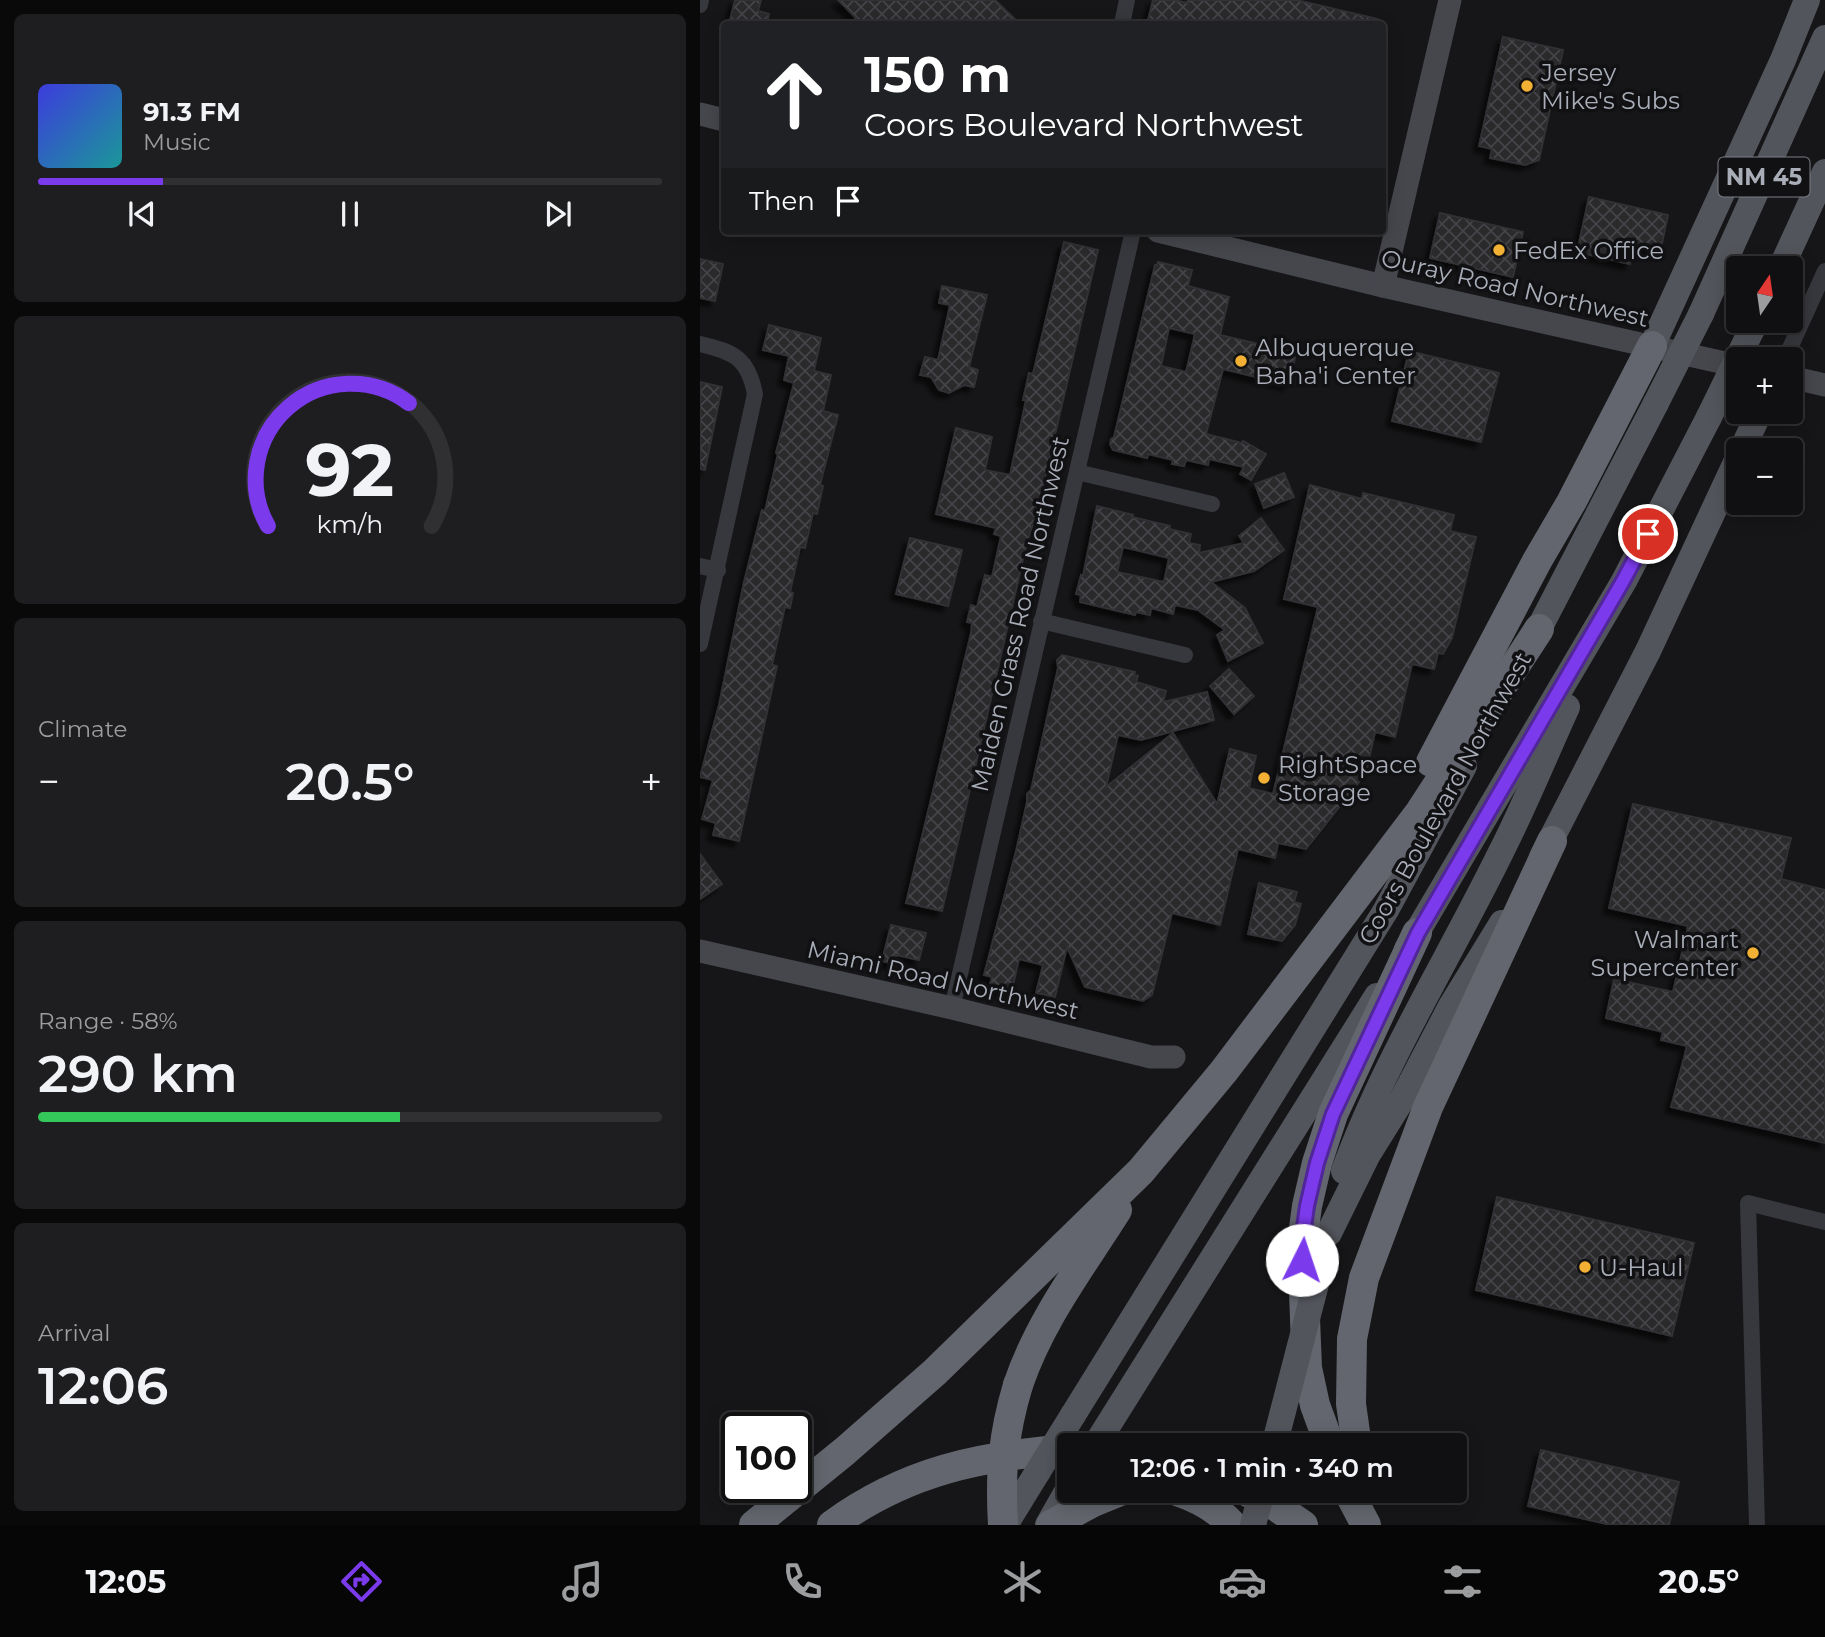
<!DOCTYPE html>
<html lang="en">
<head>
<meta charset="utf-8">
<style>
  :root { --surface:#101012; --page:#1e1e20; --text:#f1f3f6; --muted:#9c9d9f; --line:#303032; --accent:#7c3aed }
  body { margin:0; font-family:Montserrat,sans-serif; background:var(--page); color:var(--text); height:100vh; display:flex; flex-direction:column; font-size:26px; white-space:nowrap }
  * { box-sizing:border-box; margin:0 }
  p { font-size:23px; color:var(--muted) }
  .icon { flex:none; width:38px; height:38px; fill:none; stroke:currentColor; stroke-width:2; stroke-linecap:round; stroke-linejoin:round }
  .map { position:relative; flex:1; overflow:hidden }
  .details { display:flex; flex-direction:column; gap:14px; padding:14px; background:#09090a; width:700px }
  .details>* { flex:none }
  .guide { position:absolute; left:21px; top:21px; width:665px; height:214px; border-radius:7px; box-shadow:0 4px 18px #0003,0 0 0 2px var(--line); background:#202124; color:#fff; overflow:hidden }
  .needle { width:46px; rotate:13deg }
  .fabs { position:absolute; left:1026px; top:256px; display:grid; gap:14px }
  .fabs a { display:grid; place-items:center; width:77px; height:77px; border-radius:7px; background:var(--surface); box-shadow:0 4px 18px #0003,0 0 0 2px var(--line); font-size:35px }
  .speed { position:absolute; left:21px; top:1412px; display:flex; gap:14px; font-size:35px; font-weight:700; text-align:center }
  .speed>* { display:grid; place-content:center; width:91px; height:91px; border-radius:50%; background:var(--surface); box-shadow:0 4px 18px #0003,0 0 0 2px var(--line); line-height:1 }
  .speed .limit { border:4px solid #111; border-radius:10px; background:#fff; color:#111 }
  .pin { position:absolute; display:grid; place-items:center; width:60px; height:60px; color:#fff; margin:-30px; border:4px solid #fff; border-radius:50%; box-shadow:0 2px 7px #0007 }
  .me { position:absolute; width:77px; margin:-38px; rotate:4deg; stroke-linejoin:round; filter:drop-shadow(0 0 5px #0008) }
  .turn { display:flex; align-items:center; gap:24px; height:147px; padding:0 28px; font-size:32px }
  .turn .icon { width:91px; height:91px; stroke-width:2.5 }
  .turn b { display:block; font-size:49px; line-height:60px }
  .then { display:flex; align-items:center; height:66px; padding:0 28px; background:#0003; gap:14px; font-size:26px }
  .big { font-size:52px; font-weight:600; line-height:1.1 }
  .details .tile { flex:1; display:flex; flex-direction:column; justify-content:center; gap:10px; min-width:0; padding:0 24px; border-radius:10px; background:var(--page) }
  .details .dial { align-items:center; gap:0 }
  .dial svg { height:182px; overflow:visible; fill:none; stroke:var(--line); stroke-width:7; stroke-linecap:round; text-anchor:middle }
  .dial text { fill:var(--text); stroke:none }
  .song { display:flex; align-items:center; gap:21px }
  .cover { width:84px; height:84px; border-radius:10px; background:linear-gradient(135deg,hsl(240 70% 55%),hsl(180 70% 35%)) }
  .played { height:7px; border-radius:4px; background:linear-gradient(90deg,var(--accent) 20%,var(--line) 20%) }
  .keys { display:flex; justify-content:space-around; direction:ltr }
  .heat { display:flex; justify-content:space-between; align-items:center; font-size:38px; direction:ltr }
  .charge { height:10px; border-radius:5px; background:linear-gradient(90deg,#34c759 58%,var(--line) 0) }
  .trip { position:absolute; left:357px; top:1433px; width:410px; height:70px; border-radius:7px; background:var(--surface); box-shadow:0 4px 18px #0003,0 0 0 2px var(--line); font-weight:600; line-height:70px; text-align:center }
  .menu { display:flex; height:112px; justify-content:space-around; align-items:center; background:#060607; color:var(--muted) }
  .menu .icon { width:49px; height:49px }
  .menu .selected { color:var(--accent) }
  .menu b { font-size:32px; color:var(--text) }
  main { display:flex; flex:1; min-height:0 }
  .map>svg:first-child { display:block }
  .building { fill:url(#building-cross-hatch); stroke:#303034; stroke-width:2; fill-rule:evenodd; filter:url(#shadow) }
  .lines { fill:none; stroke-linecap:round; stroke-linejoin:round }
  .street { stroke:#37383d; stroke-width:16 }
  .secondary { stroke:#45474d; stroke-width:23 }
  .primary { stroke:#53555c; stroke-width:26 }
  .highway { stroke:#63666e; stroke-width:30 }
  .primary-bridge { stroke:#53555c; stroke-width:26 }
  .highway-bridge { stroke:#63666e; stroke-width:30 }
  .route-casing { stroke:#51269a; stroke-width:18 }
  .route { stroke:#7c3aed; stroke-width:12 }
  .poi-dot { fill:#f2b134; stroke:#111113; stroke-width:2.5 }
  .labels { text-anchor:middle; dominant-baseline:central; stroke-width:7; stroke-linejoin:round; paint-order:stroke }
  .shield { fill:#111113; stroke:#7b7e86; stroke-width:2 }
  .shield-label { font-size:23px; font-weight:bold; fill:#a8adb8 }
  .poi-label { font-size:24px; fill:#a8adb8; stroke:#111113; text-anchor:start }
  .street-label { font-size:24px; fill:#a8adb8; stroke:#111113 }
</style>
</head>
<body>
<main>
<section class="details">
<div class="tile">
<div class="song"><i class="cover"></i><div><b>91.3 FM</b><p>Music</p></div></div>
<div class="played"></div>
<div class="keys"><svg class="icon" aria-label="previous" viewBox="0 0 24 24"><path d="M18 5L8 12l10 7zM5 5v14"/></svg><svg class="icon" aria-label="pause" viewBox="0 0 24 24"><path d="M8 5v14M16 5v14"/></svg><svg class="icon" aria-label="next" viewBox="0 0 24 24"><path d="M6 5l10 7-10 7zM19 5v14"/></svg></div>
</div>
<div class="tile dial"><svg viewBox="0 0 100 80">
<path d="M14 69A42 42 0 1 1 86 69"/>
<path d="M14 69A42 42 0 0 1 76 15" stroke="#7c3aed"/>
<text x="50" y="56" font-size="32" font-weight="700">92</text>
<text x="50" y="72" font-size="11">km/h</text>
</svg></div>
<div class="tile"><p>Climate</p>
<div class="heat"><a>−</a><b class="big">20.5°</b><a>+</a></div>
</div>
<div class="tile"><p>Range · 58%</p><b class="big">290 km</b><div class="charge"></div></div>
<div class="tile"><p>Arrival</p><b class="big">12:06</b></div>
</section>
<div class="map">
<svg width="1125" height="1525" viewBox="0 0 1125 1525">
  <defs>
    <pattern id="building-cross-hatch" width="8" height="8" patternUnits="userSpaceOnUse" patternTransform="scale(1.75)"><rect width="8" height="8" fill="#29292c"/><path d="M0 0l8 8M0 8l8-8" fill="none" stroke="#454548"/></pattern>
    <filter id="shadow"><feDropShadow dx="-5.5" dy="5.5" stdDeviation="2" flood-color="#0009"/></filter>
  </defs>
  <rect width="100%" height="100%" fill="#161618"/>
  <g class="building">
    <path d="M 35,0 L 61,0 L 58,11 L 69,14 L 67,24 L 29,24 Z"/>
    <path d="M 138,0 L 295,0 L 320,24 L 150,24 L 156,18 Z"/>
    <path d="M 453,0 L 474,0 L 487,3 L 488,0 L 596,0 L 678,19 L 678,24 L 447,24 Z"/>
    <path d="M 803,37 L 863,50 L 839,160 L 825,165 L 790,158 L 792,149 L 779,146 Z"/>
    <path d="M 889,197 L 968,215 L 960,253 L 934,247 L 930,264 L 877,252 Z"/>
    <path d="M 740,213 L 823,232 L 813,277 L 730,258 Z"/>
    <path d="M 364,242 L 398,250 L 337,512 L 327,542 L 242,911 L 206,903 L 271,633 L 272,623 L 267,622 L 271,605 L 277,607 L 285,575 L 292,577 L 301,536 L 294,534 L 296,528 L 236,514 L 256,428 L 292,437 L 285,470 L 310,475 L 326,400 L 323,400 L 329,373 L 333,374 Z"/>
    <path d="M 0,259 L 23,264 L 15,301 L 0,298 Z"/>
    <path d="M 458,262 L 492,270 L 488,286 L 529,297 L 520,335 L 596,353 L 589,385 L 523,369 L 506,434 L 542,443 L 543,441 L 566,454 L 551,480 L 540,474 L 544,467 L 509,459 L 508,465 L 486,460 L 484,466 L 472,464 L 473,460 L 448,454 L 447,458 L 413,450 L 410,444 L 411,439 L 414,437 L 455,265 L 457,265 ZM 469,328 L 495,334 L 486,372 L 461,366 Z"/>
    <path d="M 242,286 L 287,295 L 269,367 L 278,370 L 274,387 L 264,385 L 249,393 L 239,390 L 231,377 L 220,375 L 225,357 L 238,360 L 250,305 L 239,303 Z"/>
    <path d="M 69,325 L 121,338 L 114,371 L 131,375 L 123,411 L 138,415 L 120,485 L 123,486 L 117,514 L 113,513 L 105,548 L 100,547 L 90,592 L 93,593 L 90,608 L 85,607 L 72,665 L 77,666 L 39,841 L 13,835 L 16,823 L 2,819 L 13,780 L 0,777 L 19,705 L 44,582 L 62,510 L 65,511 L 78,454 L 76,453 L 94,383 L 84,380 L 89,356 L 63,350 Z"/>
    <path d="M 709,351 L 799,373 L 781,442 L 692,421 Z"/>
    <path d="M 0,382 L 22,387 L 5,470 L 0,469 Z"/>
    <path d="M 584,473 L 594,497 L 564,508 L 555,484 Z"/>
    <path d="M 610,485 L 662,499 L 663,493 L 754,515 L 750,531 L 776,537 L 752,638 L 743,654 L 738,653 L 734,669 L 712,664 L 695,737 L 675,732 L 666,773 L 606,849 L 578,843 L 575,858 L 538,849 L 520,925 L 472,913 L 452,995 L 443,1001 L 385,987 L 367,947 L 355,997 L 336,993 L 343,965 L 319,959 L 311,994 L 289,988 L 292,977 L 284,975 L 316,851 L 327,802 L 327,794 L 331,790 L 358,668 L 357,660 L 362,655 L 435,672 L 434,675 L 438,676 L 436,682 L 466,691 L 463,702 L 507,692 L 514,720 L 441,740 L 418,735 L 406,787 L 473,733 L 517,804 L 530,749 L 556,756 L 549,788 L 573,794 L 618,607 L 584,599 Z"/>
    <path d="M 397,506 L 433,515 L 432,517 L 470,526 L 469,529 L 491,534 L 489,543 L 500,545 L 499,553 L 544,543 L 539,536 L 561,518 L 584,550 L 554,571 L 511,582 L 545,608 L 563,643 L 528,661 L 517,635 L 525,630 L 498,610 L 475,605 L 473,614 L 451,608 L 450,615 L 436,612 L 435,615 L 380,602 L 381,595 L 376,594 L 381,575 L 383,576 ZM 423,547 L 469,558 L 464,582 L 417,572 Z"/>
    <path d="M 210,538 L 262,550 L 248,606 L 196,594 Z"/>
    <path d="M 529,669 L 554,696 L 534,714 L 510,686 Z"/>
    <path d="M 933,804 L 1091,838 L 1081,879 L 1125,890 L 1125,1143 L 971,1107 L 987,1046 L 961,1040 L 963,1032 L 906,1018 L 914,979 L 973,992 L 988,926 L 909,908 Z"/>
    <path d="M 0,854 L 22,884 L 0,899 Z"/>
    <path d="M 559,883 L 597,892 L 594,902 L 601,904 L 595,925 L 582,941 L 548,934 Z"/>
    <path d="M 191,925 L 226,933 L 219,960 L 196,955 L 194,964 L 182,961 Z"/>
    <path d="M 797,1197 L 994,1243 L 972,1336 L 776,1290 Z"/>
    <path d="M 841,1450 L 979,1482 L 969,1525 L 911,1525 L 828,1506 Z"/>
  </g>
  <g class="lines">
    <g class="street">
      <path d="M 0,5 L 1,0"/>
      <path d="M 422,24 L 427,0"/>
      <path d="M 0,344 C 34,352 48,358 55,394 L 0,644"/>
      <path d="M 1085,359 L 1125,271"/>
      <path d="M 377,472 L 512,504"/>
      <path d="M 0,566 L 18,570"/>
      <path d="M 341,621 L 485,655"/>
      <path d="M 252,1008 L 433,231"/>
      <path d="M 1057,1525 L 1048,1203 L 1125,1222"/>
    </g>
    <g class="secondary">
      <path d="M 0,114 L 24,120"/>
      <path d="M 458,231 L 683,286 L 1038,366"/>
      <path d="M 683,286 L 750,0"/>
      <path d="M 1090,377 L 1125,385"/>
      <path d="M 0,951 L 252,1008 L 451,1057 L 474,1057"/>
    </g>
    <g class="primary">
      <path d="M 1081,268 L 1125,172"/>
      <path d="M 1001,314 L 1125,38"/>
      <path d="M 952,346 L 1083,60 L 1107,0"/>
      <path d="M 1042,450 L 1060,411"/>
      <path d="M 830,646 L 956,403"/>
      <path d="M 842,857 L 948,651 L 1038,458"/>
      <path d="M 707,949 L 924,581 L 1009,417"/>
      <path d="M 644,1171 C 685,1060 749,958 801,852 C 825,805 845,755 867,707"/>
      <path d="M 629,1233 L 667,1156 L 703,1098 L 751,1006 L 802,923"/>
      <path d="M 373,1415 L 686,910 L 764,766"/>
      <path d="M 395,1446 L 677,996"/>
      <path d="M 305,1525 L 337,1473"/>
      <path d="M 348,1525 L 369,1488"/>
    </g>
    <g class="highway">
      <path d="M 731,762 L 837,561 L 872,501 L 952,346"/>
      <path d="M 318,1385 C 340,1320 381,1267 417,1210"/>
      <path d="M 630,1446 L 615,1405 L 607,1368 L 602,1243 L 607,1206 L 617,1163 L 633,1114 L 717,933"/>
      <path d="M 657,1446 L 651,1404 L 652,1339 L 664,1278 L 728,1107 L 852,841"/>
      <path d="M 477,1491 C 498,1498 517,1508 532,1525"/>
      <path d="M 546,1491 L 574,1505 L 603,1525"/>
      <path d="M 648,1491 L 666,1525"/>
      <path d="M 54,1525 L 145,1451 L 235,1372 L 441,1171 L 524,1071 L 720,812 L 839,629"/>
      <path d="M 132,1525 C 206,1471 280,1456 369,1449"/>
      <path d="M 351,1525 L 393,1502 L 420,1491"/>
    </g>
    <g class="primary-bridge">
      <path d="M 956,403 L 1001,314"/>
      <path d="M 1009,417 L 1054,325"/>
      <path d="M 574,1446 L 623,1257"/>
      <path d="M 337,1473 L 373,1415"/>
      <path d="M 553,1525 L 562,1491"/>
    </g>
    <path class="highway-bridge" d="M 303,1525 C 300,1473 303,1435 318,1385"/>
  </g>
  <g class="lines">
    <g class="route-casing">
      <path id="route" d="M 602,1260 L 602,1242 L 607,1206 L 617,1163 L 633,1114 L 718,933 L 923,581 L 948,534"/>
    </g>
    <use href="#route" class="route"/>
  </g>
  <g class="poi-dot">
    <circle cx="827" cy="86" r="7"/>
    <circle cx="799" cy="250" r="7"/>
    <circle cx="541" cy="361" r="7"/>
    <circle cx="564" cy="778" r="7"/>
    <circle cx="1053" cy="953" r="7"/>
    <circle cx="885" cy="1267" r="7"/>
  </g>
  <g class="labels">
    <rect class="shield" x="1018.5" y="157.5" width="91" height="39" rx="5"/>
    <g class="shield-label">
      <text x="1064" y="177">NM 45</text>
    </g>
    <g class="poi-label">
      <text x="841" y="72">Jersey<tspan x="841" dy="28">Mike's Subs</tspan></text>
      <text x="813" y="250">FedEx Office</text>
      <text x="555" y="347">Albuquerque<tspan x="555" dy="28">Baha'i Center</tspan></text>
      <text x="578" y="764">RightSpace<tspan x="578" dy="28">Storage</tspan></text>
      <text x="1039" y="939" text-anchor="end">Walmart<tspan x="1039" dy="28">Supercenter</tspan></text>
      <text x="899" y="1267">U-Haul</text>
    </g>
    <g class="street-label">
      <text transform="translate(815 288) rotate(13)">Ouray Road Northwest</text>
      <text transform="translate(320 614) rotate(-77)">Maiden Grass Road Northwest</text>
      <text transform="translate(745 798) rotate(-61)">Coors Boulevard Northwest</text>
      <text transform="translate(243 980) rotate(13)">Miami Road Northwest</text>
    </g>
  </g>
</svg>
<div class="fabs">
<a><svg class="needle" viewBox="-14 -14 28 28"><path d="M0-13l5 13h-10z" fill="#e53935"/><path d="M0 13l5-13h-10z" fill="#9c9d9f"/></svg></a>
<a>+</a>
<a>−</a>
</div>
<div class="speed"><div class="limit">100</div></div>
<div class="pin" style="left:948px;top:534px;background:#d93025"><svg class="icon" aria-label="arrive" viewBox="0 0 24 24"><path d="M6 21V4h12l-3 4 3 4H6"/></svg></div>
<svg class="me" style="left:602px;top:1260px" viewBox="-20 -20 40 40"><circle r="19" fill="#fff"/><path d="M0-13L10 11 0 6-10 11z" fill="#7c3aed"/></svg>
<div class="trip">12:06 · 1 min · 340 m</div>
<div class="guide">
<div class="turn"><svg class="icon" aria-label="ahead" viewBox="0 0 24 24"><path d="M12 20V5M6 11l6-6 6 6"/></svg><div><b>150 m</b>Coors Boulevard Northwest</div></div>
<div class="then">Then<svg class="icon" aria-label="arrive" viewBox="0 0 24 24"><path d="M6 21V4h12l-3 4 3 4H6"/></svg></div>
</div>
</div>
</main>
<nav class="menu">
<b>12:05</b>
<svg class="icon selected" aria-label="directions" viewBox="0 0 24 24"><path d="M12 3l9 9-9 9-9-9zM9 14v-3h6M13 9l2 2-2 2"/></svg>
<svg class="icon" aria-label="music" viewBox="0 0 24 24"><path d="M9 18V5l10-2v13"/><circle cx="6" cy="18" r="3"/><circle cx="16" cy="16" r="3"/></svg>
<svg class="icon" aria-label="phone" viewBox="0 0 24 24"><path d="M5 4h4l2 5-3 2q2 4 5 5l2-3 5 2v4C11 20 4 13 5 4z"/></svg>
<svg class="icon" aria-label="climate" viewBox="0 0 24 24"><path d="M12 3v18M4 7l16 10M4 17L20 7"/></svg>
<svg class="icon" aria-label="car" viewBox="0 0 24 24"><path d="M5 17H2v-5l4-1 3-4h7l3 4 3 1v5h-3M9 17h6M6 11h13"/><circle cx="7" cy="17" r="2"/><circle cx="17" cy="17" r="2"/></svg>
<svg class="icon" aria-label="filters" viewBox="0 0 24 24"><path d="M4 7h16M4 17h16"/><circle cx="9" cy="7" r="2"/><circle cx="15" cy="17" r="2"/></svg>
<b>20.5°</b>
</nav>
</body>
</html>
